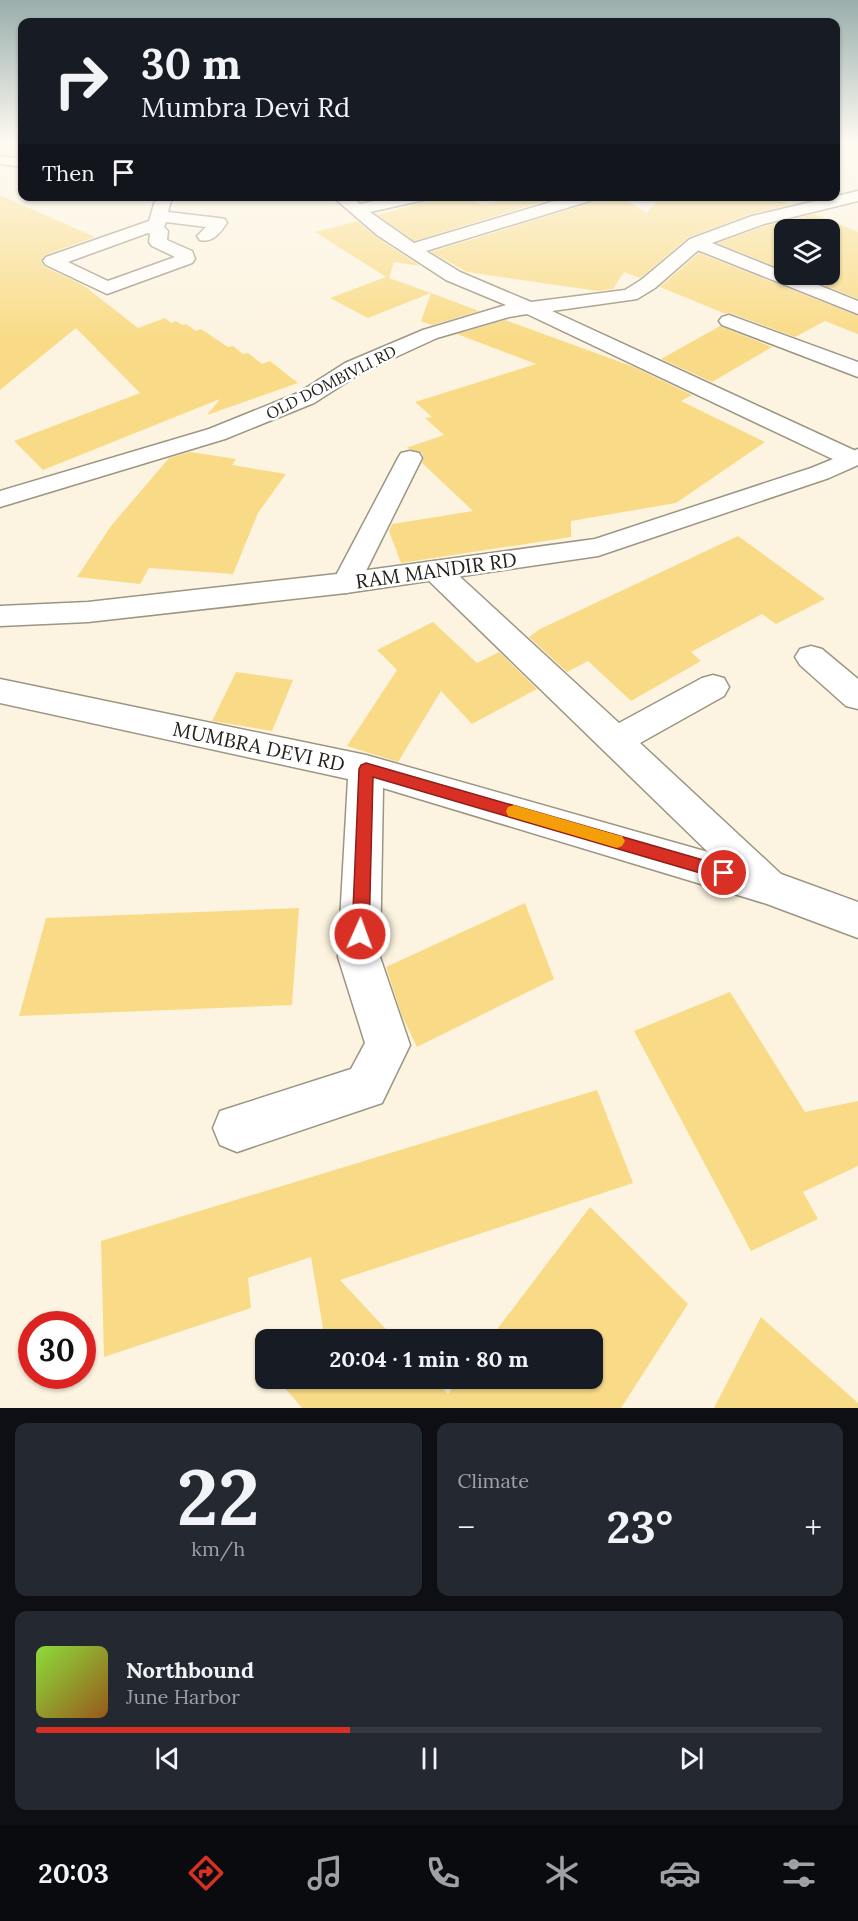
<!DOCTYPE html>
<html lang="en">
<head>
<meta charset="utf-8">
<style>
  :root { --surface:#171b24; --page:#242831; --text:#f1f3f6; --muted:#9ea1a6; --line:#363941; --accent:#d93025 }
  body { margin:0; font-family:Lora,serif; background:var(--page); color:var(--text); height:100vh; display:flex; flex-direction:column; font-size:22px; white-space:nowrap }
  * { box-sizing:border-box; margin:0 }
  p { font-size:20px; color:var(--muted) }
  .icon { flex:none; width:33px; height:33px; fill:none; stroke:currentColor; stroke-width:2; stroke-linecap:round; stroke-linejoin:round }
  .map { position:relative; height:1408px; overflow:hidden }
  .side { display:flex; flex-direction:column; gap:15px; padding:15px; background:#0d0f14; flex:1 }
  .side>* { flex:none }
  .guide { position:absolute; left:18px; top:18px; width:822px; height:183px; border-radius:12px; box-shadow:0 2px 4px #0004; background:#171b24; color:var(--text); overflow:hidden }
  .fabs { position:absolute; left:774px; top:219px; display:grid; gap:12px }
  .fabs a { display:grid; place-items:center; width:66px; height:66px; border-radius:12px; background:var(--surface); box-shadow:0 2px 4px #0004; font-size:30px }
  .speed { position:absolute; left:18px; top:1311px; display:flex; gap:12px; font-size:30px; font-weight:700; text-align:center }
  .speed>* { display:grid; place-content:center; width:78px; height:78px; border-radius:50%; background:var(--surface); box-shadow:0 2px 4px #0004; line-height:1 }
  .speed .limit { border:9px solid #d22; background:#fff; color:#111 }
  .pin { position:absolute; display:grid; place-items:center; width:51px; height:51px; color:#fff; margin:-26px; border:3px solid #fff; border-radius:50%; box-shadow:0 2px 6px #0007 }
  .me { position:absolute; width:66px; margin:-33px; rotate:2deg; stroke-linejoin:round; filter:drop-shadow(0 0 4px #0008) }
  .turn { display:flex; align-items:center; gap:21px; height:126px; padding:0 24px; font-size:27px }
  .turn .icon { width:78px; height:78px; stroke-width:2.5 }
  .turn b { display:block; font-size:42px; line-height:51px }
  .then { display:flex; align-items:center; height:57px; padding:0 24px; background:#0003; gap:12px; font-size:22px }
  .big { font-size:45px; font-weight:700; line-height:1.1 }
  .side .tile { flex:1; display:flex; flex-direction:column; justify-content:center; gap:9px; min-width:0; padding:0 21px; border-radius:12px; background:var(--page) }
  .side .dial { align-items:center; gap:0 }
  .dial b { font-size:78px; line-height:1 }
  .song { display:flex; align-items:center; gap:18px }
  .cover { width:72px; height:72px; border-radius:9px; background:linear-gradient(135deg,hsl(90 70% 55%),hsl(30 70% 35%)) }
  .played { height:6px; border-radius:3px; background:linear-gradient(90deg,var(--accent) 40%,var(--line) 40%) }
  .keys { display:flex; justify-content:space-around; direction:ltr }
  .heat { display:flex; justify-content:space-between; align-items:center; font-size:33px; direction:ltr }
  .side .tiles { flex:1; display:grid; gap:15px; grid-template-columns:1fr 1fr }
  .tile:last-child { grid-column:span 2 }
  .trip { position:absolute; left:255px; top:1329px; width:348px; height:60px; border-radius:12px; background:var(--surface); box-shadow:0 2px 4px #0004; font-weight:700; line-height:60px; text-align:center }
  .dock { display:flex; height:96px; justify-content:space-around; align-items:center; background:#090b0e; color:var(--muted) }
  .dock .icon { width:42px; height:42px }
  .dock .current { color:var(--accent) }
  .dock b { font-size:27px; color:var(--text) }
  .map>svg:first-child { display:block }
  .building { fill:#f9db87 }
  .lines { fill:none; stroke-linecap:round; stroke-linejoin:round }
  .minor-casing { stroke:#9c9582; stroke-width:3 }
  .tertiary-casing { stroke:#9c9582; stroke-width:3 }
  .minor { fill:#fff; fill-rule:evenodd }
  .tertiary { fill:#fff; fill-rule:evenodd }
  .route { fill:#d93025; stroke:#8d1f18; stroke-width:1.5 }
  .slow { fill:#f59e0b }
  .labels { text-anchor:middle; dominant-baseline:central; stroke-width:5; stroke-linejoin:round; paint-order:stroke }
  .far-street-label { font-size:16px; fill:#24211a; stroke:#fff }
  .street-label { font-size:20px; fill:#24211a; stroke:#fff }
</style>
</head>
<body>
<div class="map">
<svg width="858" height="1408" viewBox="0 0 858 1408">
  <rect width="100%" height="100%" fill="#fcf4e0"/>
  <g class="building">
    <path d="M 0,195 L 95,237 L 45,255 L 41,262 L 45,267 L 83,285 L 138,328 L 165,318 L 171,323 L 176,321 L 182,325 L 186,324 L 196,331 L 201,329 L 228,347 L 233,346 L 243,354 L 248,353 L 262,364 L 270,361 L 298,383 L 207,415 L 220,399 L 43,470 L 14,441 L 140,393 L 76,328 L 0,390 Z"/>
    <path d="M 447,196 L 463,196 L 482,205 L 520,196 L 561,196 L 414,241 L 378,215 Z"/>
    <path d="M 600,196 L 620,196 L 647,213 L 661,196 L 771,196 L 790,205 L 751,214 L 689,237 L 640,278 L 624,272 L 613,289 L 598,291 L 467,272 L 431,252 L 597,201 Z"/>
    <path d="M 814,214 L 858,232 L 858,299 L 798,274 L 830,274 L 830,230 L 784,230 L 784,270 L 718,243 L 765,226 Z"/>
    <path d="M 357,221 L 376,237 L 420,266 L 394,262 L 389,278 L 431,293 L 368,318 L 330,298 L 386,277 L 315,232 Z"/>
    <path d="M 699,253 L 858,316 L 858,334 L 825,321 L 795,337 L 730,313 L 726,314 L 660,287 Z"/>
    <path d="M 431,293 L 479,311 L 432,325 L 421,321 Z"/>
    <path d="M 505,320 L 634,367 L 692,395 L 681,401 L 765,442 L 676,503 L 571,521 L 571,537 L 401,563 L 389,531 L 392,524 L 473,511 L 422,463 L 424,457 L 421,452 L 406,448 L 444,435 L 425,418 L 432,417 L 415,402 L 536,364 L 457,334 Z"/>
    <path d="M 720,326 L 772,347 L 712,382 L 661,359 Z"/>
    <path d="M 190,452 L 236,459 L 232,465 L 286,474 L 258,513 L 233,574 L 149,568 L 140,584 L 77,577 L 111,526 L 169,458 Z"/>
    <path d="M 738,536 L 825,599 L 776,624 L 762,614 L 691,652 L 701,661 L 631,701 L 588,661 L 567,672 L 529,637 L 540,629 Z"/>
    <path d="M 433,622 L 477,663 L 499,652 L 537,689 L 472,724 L 441,691 L 398,762 L 347,746 L 397,670 L 377,650 Z"/>
    <path d="M 236,672 L 293,680 L 272,731 L 212,721 Z"/>
    <path d="M 525,903 L 554,979 L 417,1047 L 402,1016 L 386,967 Z"/>
    <path d="M 299,908 L 292,1005 L 19,1016 L 46,918 Z"/>
    <path d="M 730,992 L 805,1112 L 858,1101 L 858,1166 L 803,1192 L 818,1219 L 751,1251 L 634,1031 Z"/>
    <path d="M 597,1090 L 633,1183 L 340,1280 L 396,1340 L 320,1340 L 324,1334 L 311,1257 L 248,1278 L 251,1308 L 104,1357 L 101,1241 Z"/>
    <path d="M 590,1207 L 688,1304 L 621,1408 L 302,1408 L 284,1387 L 291,1378 L 433,1378 L 448,1394 L 460,1378 L 592,1378 L 592,1340 L 489,1340 Z"/>
    <path d="M 761,1317 L 858,1403 L 858,1408 L 714,1408 Z"/>
  </g>
  <g class="lines">
    <g class="minor-casing">
      <g id="minor">
        <path d="M 0,156 L 22,159 L 22,167 L 0,164 Z"/>
        <path d="M 153,196 L 169,196 L 171,201 L 168,212 L 219,218 L 225,219 L 227,223 C 220,233 213,243 200,240 L 197,236 L 206,227 L 166,222 L 164,227 L 168,231 L 167,240 L 192,251 L 195,259 L 192,263 L 107,294 L 46,265 L 43,261 L 46,257 L 149,221 L 155,201 ZM 148,233 L 150,234 L 149,242 L 152,246 L 175,257 L 108,281 L 68,262 Z"/>
        <path d="M 332,196 L 351,196 L 360,204 L 398,196 L 431,196 L 429,199 L 370,212 L 414,243 L 571,196 L 598,196 L 596,199 L 426,251 L 460,272 L 531,302 L 625,290 L 641,280 L 690,239 L 702,239 L 705,243 L 702,247 L 655,288 L 637,299 L 552,311 L 858,452 L 858,465 L 843,464 L 527,314 L 509,317 L 437,338 L 361,373 L 314,403 L 225,439 L 0,507 L 0,491 L 209,429 L 298,393 L 345,363 L 423,330 L 506,305 L 446,280 L 377,235 Z"/>
        <path d="M 729,315 L 858,362 L 858,377 L 722,325 L 719,321 L 722,317 Z"/>
        <path d="M 410,451 L 419,453 L 422,458 L 360,583 L 356,590 L 346,593 L 336,590 L 332,583 L 398,458 L 401,453 Z"/>
        <path d="M 435,561 L 445,563 L 619,723 L 702,678 L 713,675 L 724,678 L 729,687 L 724,696 L 640,743 L 781,874 L 858,902 L 858,938 L 767,904 L 383,788 L 380,957 L 410,1045 L 382,1103 L 237,1152 L 220,1145 L 213,1128 L 220,1111 L 351,1069 L 365,1043 L 338,957 L 348,779 L 0,703 L 0,679 L 366,755 L 708,852 L 425,577 L 421,570 L 425,563 Z"/>
        <path d="M 811,646 L 822,649 L 858,679 L 858,709 L 846,706 L 800,665 L 795,657 L 800,649 Z"/>
      </g>
    </g>
    <g class="tertiary-casing">
      <g id="tertiary">
        <path d="M 858,191 L 858,201 L 764,224 L 712,243 L 784,272 L 784,274 L 791,274 L 858,301 L 858,314 L 690,247 L 687,243 L 690,239 L 752,216 Z"/>
        <path d="M 858,449 L 858,465 L 829,478 L 598,556 L 346,593 L 88,622 L 0,626 L 0,606 L 88,602 L 346,573 L 595,539 L 811,468 Z"/>
      </g>
    </g>
    <use href="#minor" class="minor"/>
    <use href="#tertiary" class="tertiary"/>
  </g>
  <linearGradient id="sky" x2="0" y2="1"><stop stop-color="#99aeac"/><stop offset="0.42" stop-color="#fefaf1"/><stop offset="1" stop-color="#fefaf1" stop-opacity="0"/></linearGradient>
  <rect width="858" height="339" fill="url(#sky)"/>
  <path class="route" d="M 366,763 L 724,866 L 729,868 L 732,873 L 729,878 L 724,880 L 373,777 L 369,934 L 366,939 L 360,942 L 354,939 L 352,934 L 359,769 L 361,765 Z"/>
  <path class="slow" d="M 514,805 L 617,835 L 622,836 L 625,841 L 622,846 L 617,848 L 508,816 L 506,811 L 508,807 Z"/>
  <g class="labels">
    <g class="far-street-label">
      <text transform="translate(331 382) rotate(-27)">OLD DOMBIVLI RD</text>
    </g>
    <g class="street-label">
      <text transform="translate(436 570) rotate(-8)">RAM MANDIR RD</text>
      <text transform="translate(259 746) rotate(12)">MUMBRA DEVI RD</text>
    </g>
  </g>
</svg>
<div class="fabs">
<a><svg class="icon" aria-label="layers" viewBox="0 0 24 24"><path d="M12 4l9 5-9 5-9-5zM3 14l9 5 9-5"/></svg></a>
</div>
<div class="speed"><div class="limit">30</div></div>
<div class="pin" style="left:724px;top:873px;background:#d93025"><svg class="icon" aria-label="arrive" viewBox="0 0 24 24"><path d="M6 21V4h12l-3 4 3 4H6"/></svg></div>
<svg class="me" style="left:360px;top:934px" viewBox="-20 -20 40 40"><circle r="17" fill="#d93025" stroke="#fff" stroke-width="3"/><path d="M0-11L8 9 0 5-8 9z" fill="#fff"/></svg>
<div class="trip">20:04 · 1 min · 80 m</div>
<div class="guide">
<div class="turn"><svg class="icon" aria-label="right" viewBox="0 0 24 24"><path d="M7 20v-9h11M14 6l5 5-5 5"/></svg><div><b>30 m</b>Mumbra Devi Rd</div></div>
<div class="then">Then<svg class="icon" aria-label="arrive" viewBox="0 0 24 24"><path d="M6 21V4h12l-3 4 3 4H6"/></svg></div>
</div>
</div>
<section class="side">
<div class="tiles">
<div class="tile dial"><b>22</b><p>km/h</p></div>
<div class="tile"><p>Climate</p>
<div class="heat"><a>−</a><b class="big">23°</b><a>+</a></div>
</div>
<div class="tile">
<div class="song"><i class="cover"></i><div><b>Northbound</b><p>June Harbor</p></div></div>
<div class="played"></div>
<div class="keys"><svg class="icon" aria-label="previous" viewBox="0 0 24 24"><path d="M18 5L8 12l10 7zM5 5v14"/></svg><svg class="icon" aria-label="pause" viewBox="0 0 24 24"><path d="M8 5v14M16 5v14"/></svg><svg class="icon" aria-label="next" viewBox="0 0 24 24"><path d="M6 5l10 7-10 7zM19 5v14"/></svg></div>
</div>
</div>
</section>
<nav class="dock">
<b>20:03</b>
<svg class="icon current" aria-label="directions" viewBox="0 0 24 24"><path d="M12 3l9 9-9 9-9-9zM9 14v-3h6M13 9l2 2-2 2"/></svg>
<svg class="icon" aria-label="music" viewBox="0 0 24 24"><path d="M9 18V5l10-2v13"/><circle cx="6" cy="18" r="3"/><circle cx="16" cy="16" r="3"/></svg>
<svg class="icon" aria-label="phone" viewBox="0 0 24 24"><path d="M5 4h4l2 5-3 2q2 4 5 5l2-3 5 2v4C11 20 4 13 5 4z"/></svg>
<svg class="icon" aria-label="climate" viewBox="0 0 24 24"><path d="M12 3v18M4 7l16 10M4 17L20 7"/></svg>
<svg class="icon" aria-label="car" viewBox="0 0 24 24"><path d="M5 17H2v-5l4-1 3-4h7l3 4 3 1v5h-3M9 17h6M6 11h13"/><circle cx="7" cy="17" r="2"/><circle cx="17" cy="17" r="2"/></svg>
<svg class="icon" aria-label="filters" viewBox="0 0 24 24"><path d="M4 7h16M4 17h16"/><circle cx="9" cy="7" r="2"/><circle cx="15" cy="17" r="2"/></svg>
</nav>
</body>
</html>
